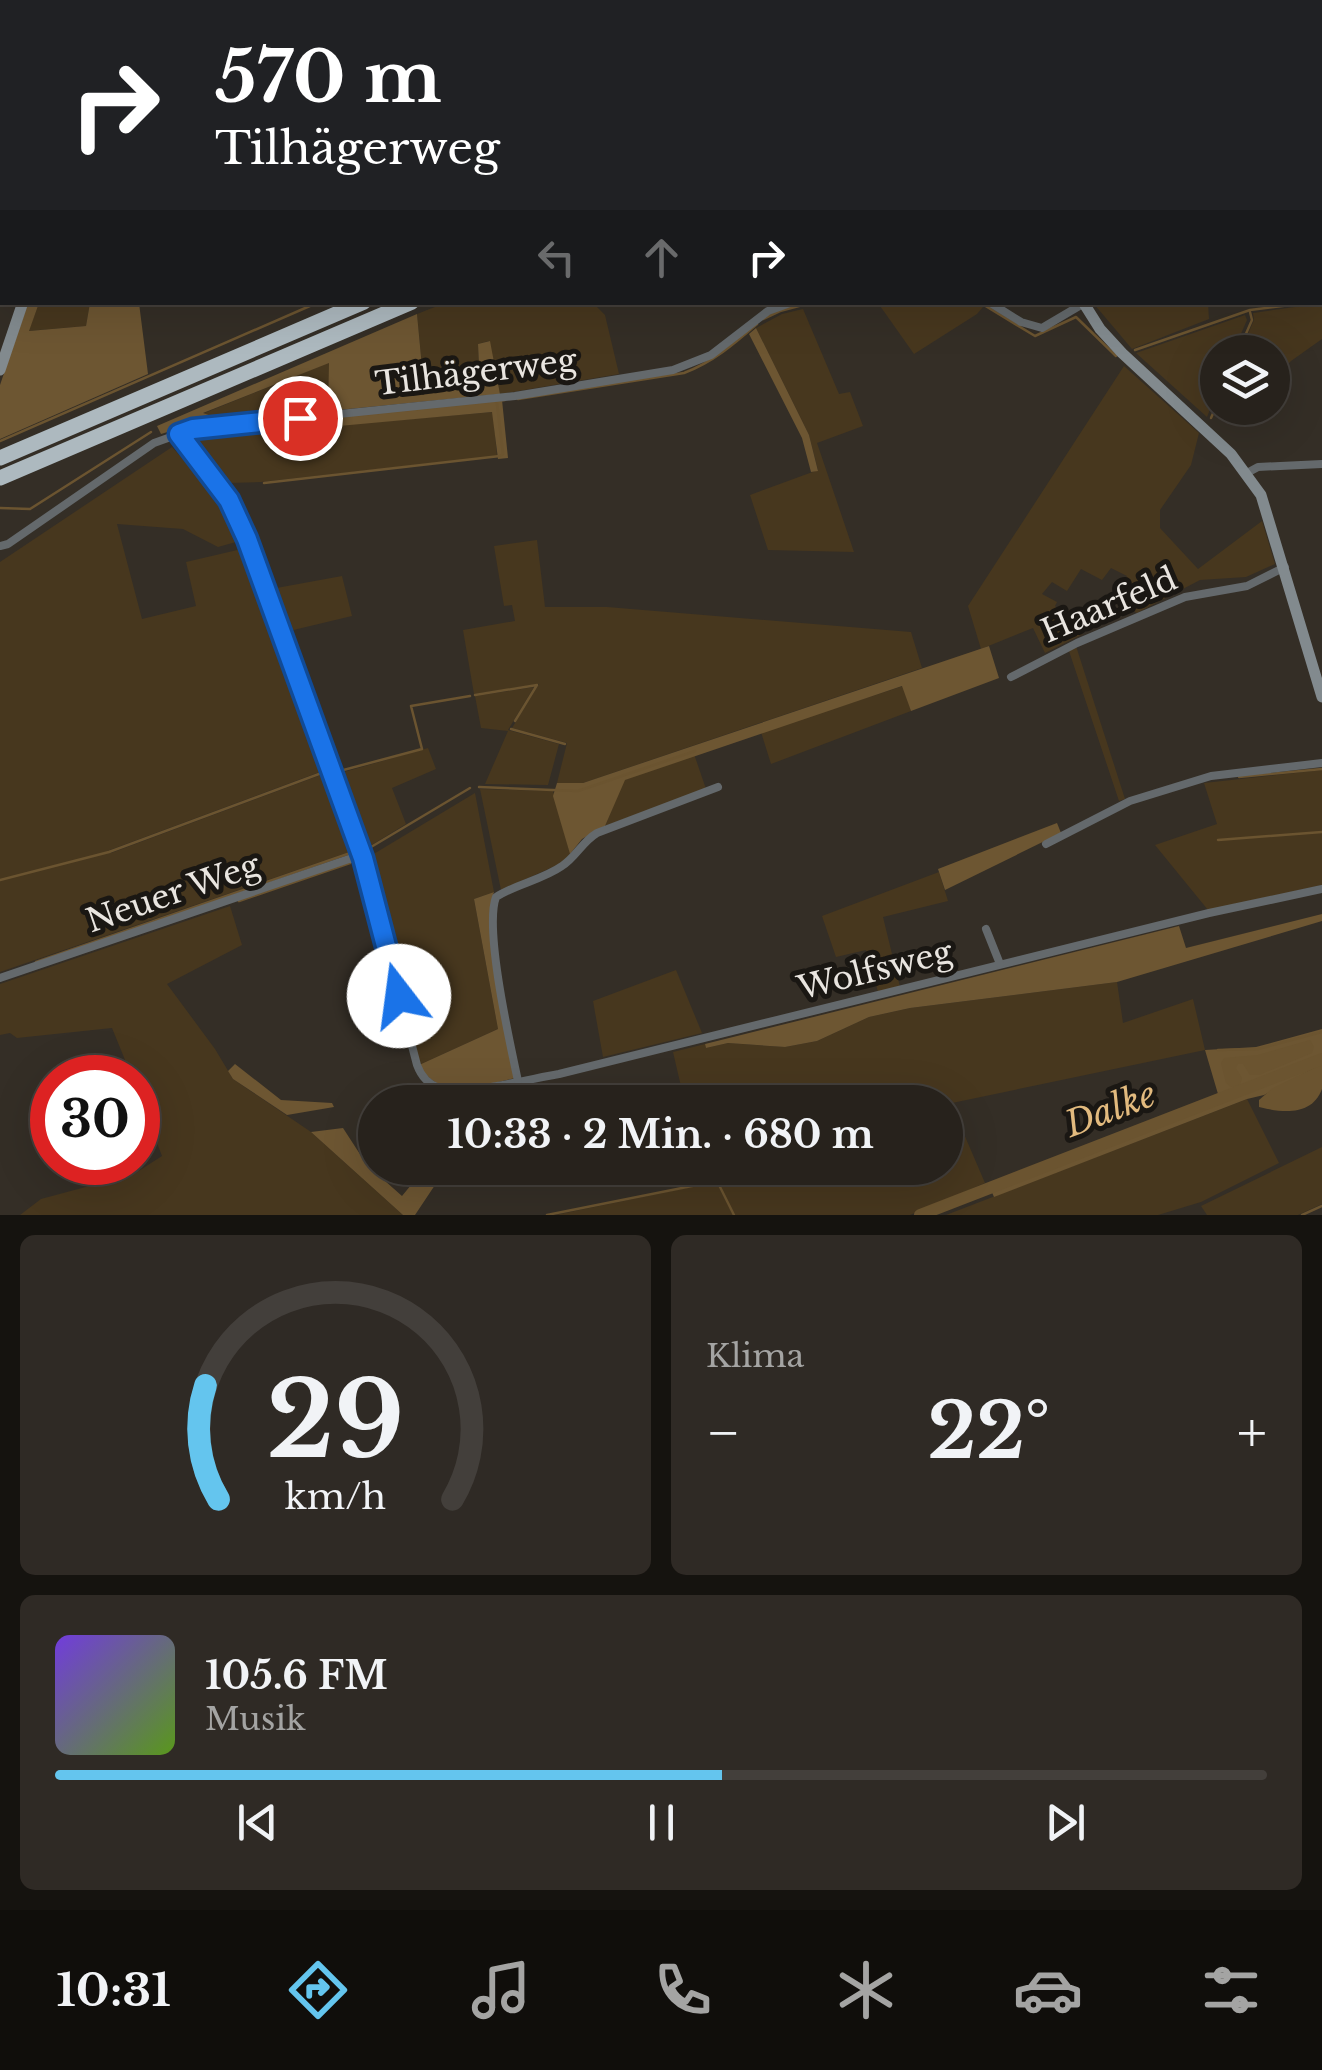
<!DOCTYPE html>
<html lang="de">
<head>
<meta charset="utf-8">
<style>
  :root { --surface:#27221c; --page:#2f2a25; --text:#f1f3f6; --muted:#a4a4a3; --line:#433f3b; --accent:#64c5ee }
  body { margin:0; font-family:"Libre Baskerville",serif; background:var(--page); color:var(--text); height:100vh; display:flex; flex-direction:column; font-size:38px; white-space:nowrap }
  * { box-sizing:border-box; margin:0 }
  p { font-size:32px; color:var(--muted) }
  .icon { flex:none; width:55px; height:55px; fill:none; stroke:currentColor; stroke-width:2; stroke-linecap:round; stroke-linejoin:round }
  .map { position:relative; height:1215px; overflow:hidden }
  .panel { display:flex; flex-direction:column; gap:20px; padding:20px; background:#15130f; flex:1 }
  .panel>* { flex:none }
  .hud { position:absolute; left:0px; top:0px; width:1322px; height:305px; box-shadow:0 10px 40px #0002,0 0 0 2px var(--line); background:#202124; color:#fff; overflow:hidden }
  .fabs { position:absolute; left:1200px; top:335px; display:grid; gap:20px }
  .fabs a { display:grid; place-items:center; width:90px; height:90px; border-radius:50%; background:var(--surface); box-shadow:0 10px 40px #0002,0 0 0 2px var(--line); font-size:50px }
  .speed { position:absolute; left:30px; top:1055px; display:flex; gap:20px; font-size:50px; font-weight:700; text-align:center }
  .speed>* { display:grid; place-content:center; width:130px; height:130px; border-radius:50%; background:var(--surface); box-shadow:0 10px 40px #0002,0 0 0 2px var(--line); line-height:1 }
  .speed .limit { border:15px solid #d22; background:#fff; color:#111 }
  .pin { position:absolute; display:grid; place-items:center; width:85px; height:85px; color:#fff; margin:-42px; border:5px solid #fff; border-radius:50%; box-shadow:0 2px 10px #0007 }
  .me { position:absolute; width:110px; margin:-55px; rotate:345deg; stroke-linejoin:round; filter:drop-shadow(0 0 8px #0008) }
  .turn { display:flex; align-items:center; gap:35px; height:210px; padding:0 50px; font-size:45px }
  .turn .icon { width:130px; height:130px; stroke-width:2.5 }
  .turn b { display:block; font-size:70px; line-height:85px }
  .lanes { display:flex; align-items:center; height:95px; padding:0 50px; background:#0003; justify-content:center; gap:50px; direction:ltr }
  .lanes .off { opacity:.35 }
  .big { font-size:75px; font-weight:700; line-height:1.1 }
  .panel .tile { flex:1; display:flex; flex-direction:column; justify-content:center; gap:15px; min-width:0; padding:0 35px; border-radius:15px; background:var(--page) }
  .panel .dial { align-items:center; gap:0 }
  .dial svg { height:260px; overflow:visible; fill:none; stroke:var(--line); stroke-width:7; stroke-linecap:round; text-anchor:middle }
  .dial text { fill:var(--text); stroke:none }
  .song { display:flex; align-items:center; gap:30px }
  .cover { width:120px; height:120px; border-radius:15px; background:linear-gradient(135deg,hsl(260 70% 55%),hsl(90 70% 35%)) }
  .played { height:10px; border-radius:5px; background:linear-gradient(90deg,var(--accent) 55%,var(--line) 55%) }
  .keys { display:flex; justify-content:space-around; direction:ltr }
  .heat { display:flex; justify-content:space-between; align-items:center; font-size:55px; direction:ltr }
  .panel .tiles { flex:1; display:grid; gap:20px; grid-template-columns:1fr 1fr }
  .tile:last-child { grid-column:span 2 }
  .trip { position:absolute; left:358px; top:1085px; width:605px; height:100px; border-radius:50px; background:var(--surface); box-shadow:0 10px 40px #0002,0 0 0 2px var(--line); font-weight:700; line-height:100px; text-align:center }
  .dock { display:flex; height:160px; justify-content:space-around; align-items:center; background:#100e0b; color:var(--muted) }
  .dock .icon { width:70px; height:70px }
  .dock .selected { color:var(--accent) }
  .dock b { font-size:45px; color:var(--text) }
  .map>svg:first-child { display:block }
  .green { fill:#47371e }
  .forest { fill:#6d5632 }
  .water { fill:#6b5430 }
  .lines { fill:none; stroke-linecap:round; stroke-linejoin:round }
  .stream { stroke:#6b5430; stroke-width:2.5 }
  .river { stroke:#6b5430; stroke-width:12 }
  .street { stroke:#64696c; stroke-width:8 }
  .secondary { stroke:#828a8e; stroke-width:11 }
  .highway { stroke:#adb9bf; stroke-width:15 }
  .route-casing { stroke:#114b97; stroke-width:25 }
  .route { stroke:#1a73e8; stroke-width:18 }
  .labels { text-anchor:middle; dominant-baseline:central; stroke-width:10; stroke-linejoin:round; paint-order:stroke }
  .street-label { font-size:32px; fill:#e9e5e0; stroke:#1a1713 }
  .water-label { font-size:35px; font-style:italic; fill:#e2ba7e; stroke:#1a1713 }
</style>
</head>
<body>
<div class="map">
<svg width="1322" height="1215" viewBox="0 0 1322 1215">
  <rect width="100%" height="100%" fill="#342e26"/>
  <g class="green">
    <path d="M 39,303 L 90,303 L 86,326 L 28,331 Z"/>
    <path d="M 445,303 L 593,303 L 605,315 L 619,374 L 500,394 L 489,341 L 478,344 L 480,387 L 423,378 L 417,314 Z"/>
    <path d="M 972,303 L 983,307 L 977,314 L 914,354 L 878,303 Z"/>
    <path d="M 1208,303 L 1209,319 L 1132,349 L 1094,304 Z"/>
    <path d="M 1322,303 L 1322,339 L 1291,361 L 1273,380 L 1272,352 L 1240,352 L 1254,320 L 1253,313 Z"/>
    <path d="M 803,309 L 839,394 L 850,392 L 863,426 L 817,443 L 854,552 L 768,550 L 750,495 L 818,470 L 809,435 L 756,328 L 782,314 Z"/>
    <path d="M 1245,315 L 1247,320 L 1233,352 L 1218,352 L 1217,391 L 1207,417 L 1136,353 Z"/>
    <path d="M 330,362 L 328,411 L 223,420 L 202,414 Z"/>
    <path d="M 1124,366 L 1199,433 L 1191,465 L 1160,510 L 1160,528 L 1198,569 L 1262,521 L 1275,564 L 1246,577 L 1200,580 L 1137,613 L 1114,599 L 1127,576 L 1111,568 L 1102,580 L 1081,569 L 1067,591 L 1052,582 L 1042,594 L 1057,602 L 1055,606 L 1083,634 L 1045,653 L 1033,628 L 981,649 L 968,606 Z"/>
    <path d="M 493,412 L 497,456 L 261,482 L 228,483 L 225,474 L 199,447 L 198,437 Z"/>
    <path d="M 172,447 L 224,505 L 241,534 L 236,542 L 218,547 L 183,529 L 117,524 L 142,619 L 196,606 L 186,562 L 246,548 L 325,770 L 110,850 L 111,853 L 326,773 L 352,851 L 0,972 L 0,562 Z"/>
    <path d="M 537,540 L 545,607 L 607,607 L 911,632 L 922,668 L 583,783 L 557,783 L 567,743 L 512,728 L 539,684 L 474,694 L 463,630 L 515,621 L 512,605 L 504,606 L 494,546 Z"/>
    <path d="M 342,576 L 352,616 L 285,632 L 271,589 Z"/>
    <path d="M 1076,646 L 1125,799 L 1119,801 L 1069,651 Z"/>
    <path d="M 903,686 L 911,711 L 771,764 L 761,732 Z"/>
    <path d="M 534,687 L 508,730 L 559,744 L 548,785 L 485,784 L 508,731 L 481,728 L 475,696 Z"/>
    <path d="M 428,748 L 436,769 L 392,788 L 406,824 L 365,849 L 337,774 Z"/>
    <path d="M 694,754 L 706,789 L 605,826 L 624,780 Z"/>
    <path d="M 1322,770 L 1322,885 L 1208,910 L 1155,845 L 1217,824 L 1204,783 Z"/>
    <path d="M 480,789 L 553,791 L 570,854 L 564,862 L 501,890 Z"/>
    <path d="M 475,793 L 494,892 L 474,899 L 498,1029 L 419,1065 L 367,858 Z"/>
    <path d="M 939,872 L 948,901 L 883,917 L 900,987 L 878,992 L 866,950 L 836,957 L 822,916 Z"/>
    <path d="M 230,906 L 242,945 L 167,984 L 215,1049 L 233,1079 L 311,1132 L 403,1215 L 20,1215 L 41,1199 L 134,1174 L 162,1156 L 138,1093 L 138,1078 L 132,1077 L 112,1028 L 17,1038 L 10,1033 L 0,1035 L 0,984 Z"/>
    <path d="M 676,970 L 702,1033 L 603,1057 L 593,1001 Z"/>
    <path d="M 1117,982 L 1123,1023 L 1193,999 L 1205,1050 L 952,1103 L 949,1099 L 985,1183 L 910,1215 L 735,1215 L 708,1168 L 945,1168 L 945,1102 L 680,1102 L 679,1097 L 683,1095 L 673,1052 L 705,1044 L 706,1048 L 728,1043 L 785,1047 L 817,1041 L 869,1017 L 910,1008 Z"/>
    <path d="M 1247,1099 L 1279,1163 L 1201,1202 L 1158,1215 L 946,1215 Z"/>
    <path d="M 1322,1147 L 1322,1204 L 1298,1215 L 1207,1215 L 1201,1206 Z"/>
    <path d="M 716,1182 L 733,1215 L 555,1215 Z"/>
  </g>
  <g class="forest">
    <path d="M 497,0 L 936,0 L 937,2 L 510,2 Z"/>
    <path d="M 28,303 L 39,303 L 29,331 L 86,326 L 90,303 L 139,303 L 148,374 L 0,439 L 0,385 Z"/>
    <path d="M 417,314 L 423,378 L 480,387 L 478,344 L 490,341 L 500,394 L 328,411 L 329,363 L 203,413 L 223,420 L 194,424 L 161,434 L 157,426 Z"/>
    <path d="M 756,328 L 809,435 L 818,471 L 811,472 L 802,438 L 749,334 Z"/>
    <path d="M 502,400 L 508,458 L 498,459 L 492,412 L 328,427 L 328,418 Z"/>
    <path d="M 989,646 L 999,678 L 911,711 L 902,686 L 625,780 L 605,826 L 582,839 L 570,854 L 553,796 L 557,783 L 583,783 Z"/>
    <path d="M 1057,823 L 1061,833 L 945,890 L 938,869 Z"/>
    <path d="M 494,892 C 480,929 506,1037 516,1078 C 480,1085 442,1103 419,1065 L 498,1029 L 474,899 Z"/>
    <path d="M 1322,914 L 1322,921 L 1117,982 L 910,1008 L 869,1017 L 817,1041 L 785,1047 L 728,1043 L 706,1048 L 705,1044 L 1179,926 L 1186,948 Z"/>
    <path d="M 1322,1029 L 1322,1064 L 1264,1095 L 1247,1099 L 994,1197 L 988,1183 L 1218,1094 L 1205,1050 L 1256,1047 Z"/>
    <path d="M 235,1064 L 281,1100 L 332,1103 L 334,1107 L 287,1115 L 233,1079 L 228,1071 Z"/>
    <path d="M 343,1128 L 367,1165 L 402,1196 L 425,1168 L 441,1168 L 437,1182 L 415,1215 L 403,1215 L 311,1132 Z"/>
  </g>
  <g class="water">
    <path d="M 1310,1040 L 1314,1047 L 1312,1053 L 1259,1075 L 1250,1075 L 1243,1064 L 1238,1064 L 1236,1068 L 1242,1078 L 1240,1085 L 1231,1087 L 1226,1083 L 1221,1063 L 1224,1058 L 1258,1055 Z"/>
    <path d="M 1322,1064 C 1322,1071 1322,1083 1322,1089 C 1312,1116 1283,1113 1259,1107 L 1259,1100 L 1273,1088 Z"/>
  </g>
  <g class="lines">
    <g class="stream">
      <path d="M 535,0 L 550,2"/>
      <path d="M 299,2 L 308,0"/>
      <path d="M 774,2 L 893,2"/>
      <path d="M 1162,2 L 1168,0"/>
      <path d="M 0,13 L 2,13"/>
      <path d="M 1320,39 L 1322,39"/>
      <path d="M 0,74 L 2,75"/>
      <path d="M 1320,78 L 1322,78"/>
      <path d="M 1320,157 L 1322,157"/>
      <path d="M 979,302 L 1035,336 L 1076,317 L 1116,356"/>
      <path d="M 1320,302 L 1322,302"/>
      <path d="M 763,319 L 780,311 L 814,302"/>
      <path d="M 1135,350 L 1250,310 L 1316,302"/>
      <path d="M 1238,352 L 1252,320 L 1250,312"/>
      <path d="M 518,399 L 684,373 C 713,362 734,344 757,324"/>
      <path d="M 1211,418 L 1218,402"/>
      <path d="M 284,423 L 505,400"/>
      <path d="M 193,435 L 276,424"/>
      <path d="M 0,441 L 319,302"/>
      <path d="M 264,483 L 500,456 L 503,454 L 497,403"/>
      <path d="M 0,508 L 30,509 L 151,432"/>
      <path d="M 281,647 L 354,850"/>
      <path d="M 475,695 L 537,685 L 515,721"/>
      <path d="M 511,729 L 565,744"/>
      <path d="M 336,772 L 422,749 L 411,706 L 470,696"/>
      <path d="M 1239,777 L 1322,769"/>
      <path d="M 479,787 L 578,791 L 695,751"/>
      <path d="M 1218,840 L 1322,832"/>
      <path d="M 366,850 L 470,788"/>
      <path d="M 0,880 L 109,852 L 327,771"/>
      <path d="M 239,901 L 350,863"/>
      <path d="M 36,962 L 356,851"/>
      <path d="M 1218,1050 L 1258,1049 L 1322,1032"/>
      <path d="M 547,1215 L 717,1181 L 734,1215"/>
      <path d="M 1302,1215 L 1322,1206"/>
    </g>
    <path class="river" d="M 920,1215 L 1322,1059"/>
    <g class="street">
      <path d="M 1150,2 L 1155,0"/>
      <path d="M 0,274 L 2,273"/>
      <path d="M 989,302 L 1021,322 L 1042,328 L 1086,302"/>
      <path d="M 179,434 L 229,500 L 247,539 L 363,858 L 417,1065 C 421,1076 428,1084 439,1088 C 461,1097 533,1078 559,1074 L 1209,913 L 1322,889"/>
      <path d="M 1247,473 L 1258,467 L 1322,464"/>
      <path d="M 0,546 L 8,544 L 154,443 L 193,429 L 515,396 L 673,370 L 711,355 L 768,311 L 793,302"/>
      <path d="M 1011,677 L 1077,643 L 1185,597 L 1247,586 L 1285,567"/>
      <path d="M 1046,844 L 1130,801 L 1211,776 L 1322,763"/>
      <path d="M 986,929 L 1000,964"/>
      <path d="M 0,978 L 349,859 L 363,858"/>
      <path d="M 518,1081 C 510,1043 484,929 496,897 C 516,884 542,880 562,866 C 576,857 582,842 597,833 L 718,787"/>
    </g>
    <g class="secondary">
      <path d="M 943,0 L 944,2"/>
      <path d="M 166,2 L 167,0"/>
      <path d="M 1083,302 L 1100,329 L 1122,353 L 1231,454 L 1261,495 L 1322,697"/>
      <path d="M 0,370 L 23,302"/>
    </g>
    <g class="highway">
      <path d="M 1058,2 L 1063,0"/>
      <path d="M 1100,2 L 1105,0"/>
      <path d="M 0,458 L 364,302"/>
      <path d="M 0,478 L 412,302"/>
    </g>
  </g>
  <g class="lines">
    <g class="route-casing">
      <path id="route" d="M 300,418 L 193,429 L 179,434 L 229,500 L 247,539 L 363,858 L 399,996"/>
    </g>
    <use href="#route" class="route"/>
  </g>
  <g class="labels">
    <g class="street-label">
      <text transform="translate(476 372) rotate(-7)">Tilhägerweg</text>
      <text transform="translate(1109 605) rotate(-23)">Haarfeld</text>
      <text transform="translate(173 893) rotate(-19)">Neuer Weg</text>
      <text transform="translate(875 970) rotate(-14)">Wolfsweg</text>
    </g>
    <g class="water-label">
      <text transform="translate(1110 1109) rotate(-21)">Dalke</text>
    </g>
  </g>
</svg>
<div class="fabs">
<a><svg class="icon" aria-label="layers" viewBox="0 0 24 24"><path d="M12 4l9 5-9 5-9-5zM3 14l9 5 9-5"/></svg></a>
</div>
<div class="speed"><div class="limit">30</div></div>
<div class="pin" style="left:300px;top:418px;background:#d93025"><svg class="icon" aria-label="arrive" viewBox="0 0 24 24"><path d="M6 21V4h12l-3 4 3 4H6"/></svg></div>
<svg class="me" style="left:399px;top:996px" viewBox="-20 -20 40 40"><circle r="19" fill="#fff"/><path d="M0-13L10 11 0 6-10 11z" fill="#1a73e8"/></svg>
<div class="trip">10:33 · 2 Min. · 680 m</div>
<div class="hud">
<div class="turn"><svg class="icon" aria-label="right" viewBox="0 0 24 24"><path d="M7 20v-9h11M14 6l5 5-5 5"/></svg><div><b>570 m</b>Tilhägerweg</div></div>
<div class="lanes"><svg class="icon off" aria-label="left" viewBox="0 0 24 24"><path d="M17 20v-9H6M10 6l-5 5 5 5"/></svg><svg class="icon off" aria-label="ahead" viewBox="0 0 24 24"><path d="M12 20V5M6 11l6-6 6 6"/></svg><svg class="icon" aria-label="right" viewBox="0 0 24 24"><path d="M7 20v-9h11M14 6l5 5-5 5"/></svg></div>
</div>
</div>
<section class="panel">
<div class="tiles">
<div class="tile dial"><svg viewBox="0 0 100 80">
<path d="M14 69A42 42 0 1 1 86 69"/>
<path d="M14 69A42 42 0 0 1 10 34" stroke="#64c5ee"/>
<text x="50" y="56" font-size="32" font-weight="700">29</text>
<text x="50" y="72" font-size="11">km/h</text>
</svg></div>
<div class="tile"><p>Klima</p>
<div class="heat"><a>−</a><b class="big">22°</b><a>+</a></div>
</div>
<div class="tile">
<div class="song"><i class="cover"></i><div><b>105.6 FM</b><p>Musik</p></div></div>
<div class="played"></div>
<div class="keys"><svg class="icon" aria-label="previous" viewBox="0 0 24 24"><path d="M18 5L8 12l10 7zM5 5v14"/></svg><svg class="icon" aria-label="pause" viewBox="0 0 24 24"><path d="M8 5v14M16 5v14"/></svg><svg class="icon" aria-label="next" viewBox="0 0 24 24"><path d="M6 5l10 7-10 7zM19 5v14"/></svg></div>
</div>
</div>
</section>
<nav class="dock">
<b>10:31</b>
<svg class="icon selected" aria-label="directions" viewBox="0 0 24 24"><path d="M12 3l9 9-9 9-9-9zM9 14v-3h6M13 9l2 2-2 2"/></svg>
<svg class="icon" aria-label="music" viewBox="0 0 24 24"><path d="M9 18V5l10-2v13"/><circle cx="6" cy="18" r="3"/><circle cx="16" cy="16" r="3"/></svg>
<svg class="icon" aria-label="phone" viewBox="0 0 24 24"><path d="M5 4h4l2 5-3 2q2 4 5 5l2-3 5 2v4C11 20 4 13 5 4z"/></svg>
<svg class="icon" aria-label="climate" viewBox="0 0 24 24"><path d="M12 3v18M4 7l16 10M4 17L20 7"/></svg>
<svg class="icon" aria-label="car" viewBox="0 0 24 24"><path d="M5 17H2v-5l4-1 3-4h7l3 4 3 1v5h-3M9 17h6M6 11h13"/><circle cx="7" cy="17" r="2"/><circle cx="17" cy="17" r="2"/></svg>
<svg class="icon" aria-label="filters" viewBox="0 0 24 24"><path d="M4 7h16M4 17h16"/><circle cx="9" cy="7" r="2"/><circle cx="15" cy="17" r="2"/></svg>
</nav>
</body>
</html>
